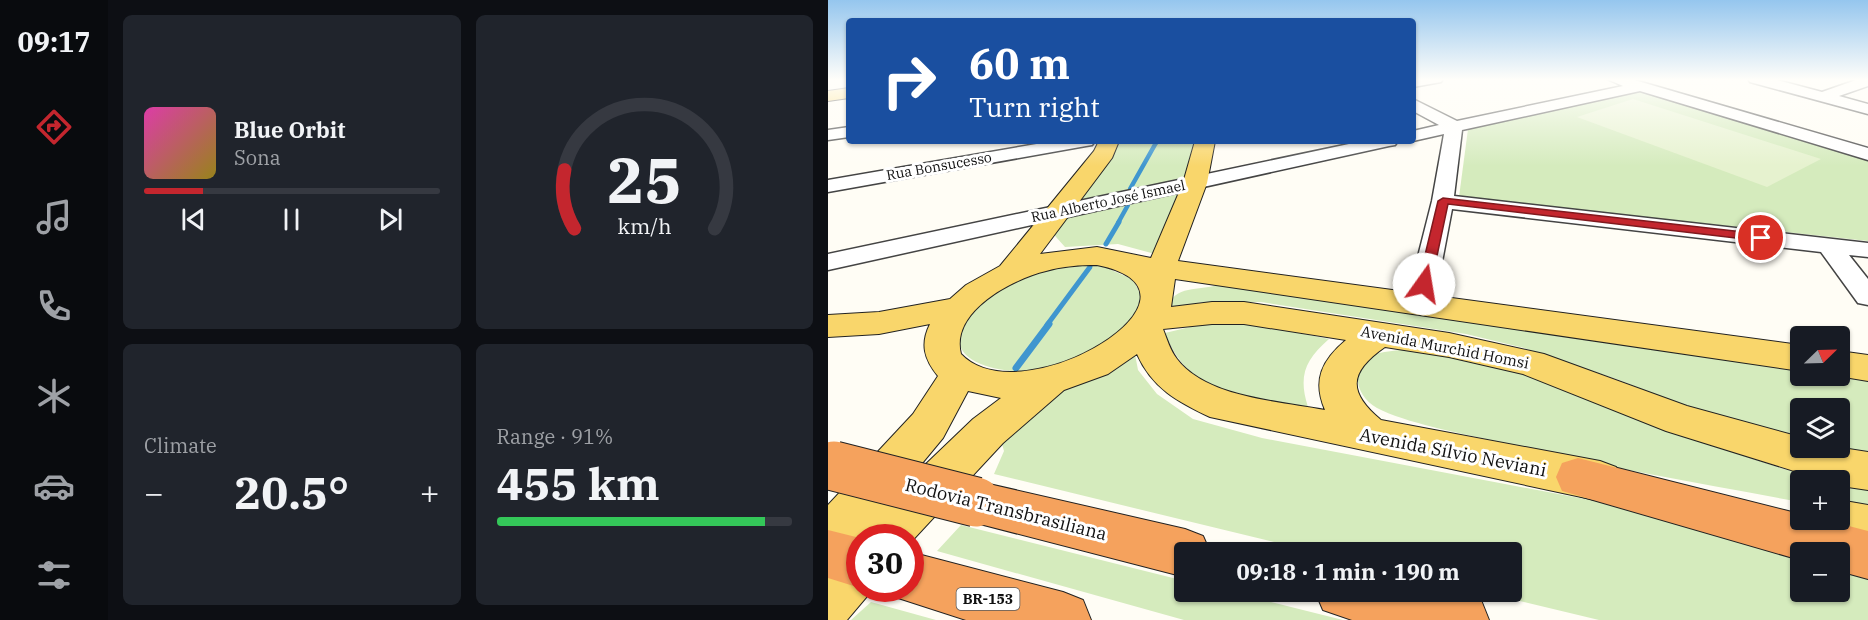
<!DOCTYPE html>
<html lang="en">
<head>
<meta charset="utf-8">
<style>
  :root { --surface:#171b24; --page:#20242c; --text:#f1f3f6; --muted:#9ea1a6; --line:#363941; --accent:#c4262e }
  body { margin:0; font-family:"IBM Plex Serif",serif; background:var(--page); color:var(--text); height:100vh; display:flex; flex-direction:column; font-size:22px; white-space:nowrap }
  * { box-sizing:border-box; margin:0 }
  p { font-size:20px; color:var(--muted) }
  .icon { flex:none; width:33px; height:33px; fill:none; stroke:currentColor; stroke-width:2; stroke-linecap:round; stroke-linejoin:round }
  .map { position:relative; flex:1; overflow:hidden }
  .drawer { display:flex; flex-direction:column; gap:15px; padding:15px; background:#0d0f14; width:720px }
  .drawer>* { flex:none }
  .hud { position:absolute; left:18px; top:18px; width:570px; height:126px; border-radius:6px; box-shadow:0 2px 4px #0004; background:#1a4fa0; color:#fff; overflow:hidden }
  .needle { width:39px; rotate:67deg }
  .fabs { position:absolute; left:962px; top:326px; display:grid; gap:12px }
  .fabs a { display:grid; place-items:center; width:60px; height:60px; border-radius:6px; background:var(--surface); box-shadow:0 2px 4px #0004; font-size:30px }
  .speed { position:absolute; left:18px; top:524px; display:flex; gap:12px; font-size:30px; font-weight:700; text-align:center }
  .speed>* { display:grid; place-content:center; width:78px; height:78px; border-radius:50%; background:var(--surface); box-shadow:0 2px 4px #0004; line-height:1 }
  .speed .limit { border:9px solid #d22; background:#fff; color:#111 }
  .pin { position:absolute; display:grid; place-items:center; width:51px; height:51px; color:#fff; margin:-26px; border:3px solid #fff; border-radius:50%; box-shadow:0 2px 6px #0007 }
  .me { position:absolute; width:66px; margin:-33px; rotate:13deg; stroke-linejoin:round; filter:drop-shadow(0 0 4px #0008) }
  .turn { display:flex; align-items:center; gap:21px; height:126px; padding:0 24px; font-size:27px }
  .turn .icon { width:78px; height:78px; stroke-width:2.5 }
  .turn b { display:block; font-size:42px; line-height:51px }
  .big { font-size:45px; font-weight:700; line-height:1.1 }
  .drawer .widget { flex:1; display:flex; flex-direction:column; justify-content:center; gap:9px; min-width:0; padding:0 21px; border-radius:9px; background:var(--page) }
  .drawer .dial { align-items:center; gap:0 }
  .dial svg { height:156px; overflow:visible; fill:none; stroke:var(--line); stroke-width:7; stroke-linecap:round; text-anchor:middle }
  .dial text { fill:var(--text); stroke:none }
  .song { display:flex; align-items:center; gap:18px }
  .cover { width:72px; height:72px; border-radius:9px; background:linear-gradient(135deg,hsl(320 70% 55%),hsl(50 70% 35%)) }
  .played { height:6px; border-radius:3px; background:linear-gradient(90deg,var(--accent) 20%,var(--line) 20%) }
  .keys { display:flex; justify-content:space-around; direction:ltr }
  .heat { display:flex; justify-content:space-between; align-items:center; font-size:33px; direction:ltr }
  .charge { height:9px; border-radius:4px; background:linear-gradient(90deg,#34c759 91%,var(--line) 0) }
  .drawer .tiles { flex:1; display:grid; gap:15px; grid-template-columns:repeat(2,1fr) }
  .trip { position:absolute; left:346px; top:542px; width:348px; height:60px; border-radius:6px; background:var(--surface); box-shadow:0 2px 4px #0004; font-weight:700; line-height:60px; text-align:center }
  main { display:flex; flex:1; min-height:0 }
  .tabs { display:flex; flex-direction:column; width:108px; justify-content:space-around; align-items:center; background:#090b0e; color:var(--muted) }
  .tabs .icon { width:42px; height:42px }
  .tabs .on { color:var(--accent) }
  .tabs b { font-size:27px; color:var(--text) }
  .map>svg:first-child { display:block }
  .green { fill:#d5ebbd }
  .pitch { fill:#e6f2cf }
  .lines { fill:none; stroke-linecap:round; stroke-linejoin:round }
  .stream-far3 { stroke:#3f96cf; stroke-width:4 }
  .stream-far2 { stroke:#3f96cf; stroke-width:4.5 }
  .stream-far1 { stroke:#3f96cf; stroke-width:5 }
  .stream { stroke:#3f96cf; stroke-width:7 }
  .minor-casing { stroke:#444; stroke-width:3 }
  .major-casing { stroke:#222; stroke-width:2 }
  .highway-casing { stroke:#222; stroke-width:2 }
  .minor { fill:#fff; fill-rule:evenodd }
  .major { fill:#f9d66b; fill-rule:evenodd }
  .highway { fill:#f5a25d; fill-rule:evenodd }
  .highway-bridge-casing { stroke:#222; stroke-width:51; stroke-linecap:butt }
  .highway-bridge { stroke:#f5a25d; stroke-width:49 }
  .route { fill:#c4262e; stroke:#7f191e; stroke-width:1.5 }
  .labels { text-anchor:middle; dominant-baseline:central; stroke-width:6; stroke-linejoin:round; paint-order:stroke }
  .far-street-label { font-size:14px; fill:#111; stroke:#fff }
  .shield { fill:#fff; stroke:#585858; stroke-width:1.5 }
  .shield-label { font-size:14px; font-weight:bold; fill:#111 }
  .street-label { font-size:15px; fill:#111; stroke:#fff }
  .near-street-label { font-size:18px; fill:#111; stroke:#fff }
</style>
</head>
<body>
<main>
<nav class="tabs">
<b>09:17</b>
<svg class="icon on" aria-label="directions" viewBox="0 0 24 24"><path d="M12 3l9 9-9 9-9-9zM9 14v-3h6M13 9l2 2-2 2"/></svg>
<svg class="icon" aria-label="music" viewBox="0 0 24 24"><path d="M9 18V5l10-2v13"/><circle cx="6" cy="18" r="3"/><circle cx="16" cy="16" r="3"/></svg>
<svg class="icon" aria-label="phone" viewBox="0 0 24 24"><path d="M5 4h4l2 5-3 2q2 4 5 5l2-3 5 2v4C11 20 4 13 5 4z"/></svg>
<svg class="icon" aria-label="climate" viewBox="0 0 24 24"><path d="M12 3v18M4 7l16 10M4 17L20 7"/></svg>
<svg class="icon" aria-label="car" viewBox="0 0 24 24"><path d="M5 17H2v-5l4-1 3-4h7l3 4 3 1v5h-3M9 17h6M6 11h13"/><circle cx="7" cy="17" r="2"/><circle cx="17" cy="17" r="2"/></svg>
<svg class="icon" aria-label="filters" viewBox="0 0 24 24"><path d="M4 7h16M4 17h16"/><circle cx="9" cy="7" r="2"/><circle cx="15" cy="17" r="2"/></svg>
</nav>
<section class="drawer">
<div class="tiles">
<div class="widget">
<div class="song"><i class="cover"></i><div><b>Blue Orbit</b><p>Sona</p></div></div>
<div class="played"></div>
<div class="keys"><svg class="icon" aria-label="previous" viewBox="0 0 24 24"><path d="M18 5L8 12l10 7zM5 5v14"/></svg><svg class="icon" aria-label="pause" viewBox="0 0 24 24"><path d="M8 5v14M16 5v14"/></svg><svg class="icon" aria-label="next" viewBox="0 0 24 24"><path d="M6 5l10 7-10 7zM19 5v14"/></svg></div>
</div>
<div class="widget dial"><svg viewBox="0 0 100 80">
<path d="M14 69A42 42 0 1 1 86 69"/>
<path d="M14 69A42 42 0 0 1 9 39" stroke="#c4262e"/>
<text x="50" y="56" font-size="32" font-weight="700">25</text>
<text x="50" y="72" font-size="11">km/h</text>
</svg></div>
<div class="widget"><p>Climate</p>
<div class="heat"><a>−</a><b class="big">20.5°</b><a>+</a></div>
</div>
<div class="widget"><p>Range · 91%</p><b class="big">455 km</b><div class="charge"></div></div>
</div>
</section>
<div class="map">
<svg width="1040" height="620" viewBox="0 0 1040 620">
  <rect width="100%" height="100%" fill="#fffdf5"/>
  <g class="green">
    <path d="M 810,91 L 1040,158 L 1040,241 L 631,197 L 640,129 Z"/>
    <path d="M 285,141 L 374,141 L 362,181 L 236,208 Z"/>
    <path d="M 360,187 L 327,254 L 290,244 L 237,247 L 220,228 L 229,215 Z"/>
    <path d="M 258,264 L 272,265 L 304,279 C 307,283 311,290 312,295 C 316,313 295,329 283,338 C 257,356 230,369 198,371 C 174,373 114,362 136,325 C 140,318 143,311 149,306 C 158,299 168,290 178,284 C 202,271 231,267 258,264 Z"/>
    <path d="M 389,285 L 972,370 L 972,375 L 1004,375 L 1040,380 L 1040,453 L 1007,447 L 1011,447 L 1011,408 L 972,408 L 972,439 L 860,407 L 791,380 L 696,348 L 638,334 L 433,302 L 375,302 L 339,309 C 346,284 372,291 389,285 Z"/>
    <path d="M 387,321 L 431,325 L 501,339 C 477,360 470,376 480,407 C 422,398 360,397 337,333 Z"/>
    <path d="M 306,349 L 310,370 L 329,394 L 365,419 L 434,438 L 852,517 L 972,552 L 972,591 L 1011,591 L 1011,558 L 1040,566 L 1040,620 L 771,620 L 650,591 L 684,591 L 684,552 L 487,552 L 166,474 L 176,451 L 172,437 L 211,405 Z"/>
    <path d="M 583,349 L 681,367 L 880,444 L 959,470 L 1040,486 L 1040,515 L 1011,510 L 1011,480 L 972,480 L 972,502 C 869,483 765,465 663,440 C 631,433 578,423 549,408 C 529,397 521,371 542,357 C 553,350 571,351 583,349 Z"/>
    <path d="M 133,525 L 357,581 L 357,591 L 399,591 L 515,620 L 356,620 L 109,551 Z"/>
    <path d="M 43,602 L 108,620 L 23,620 Z"/>
  </g>
  <path class="pitch" d="M 805,99 L 993,159 L 939,187 L 749,117 Z"/>
  <g class="lines">
    <path class="stream-far3" d="M 328,143 L 329,141"/>
    <g class="stream-far2">
      <path d="M 302,189 L 329,141"/>
      <path d="M 290,223 L 300,205"/>
    </g>
    <g class="stream-far1">
      <path d="M 278,244 L 291,222"/>
      <path d="M 219,325 L 262,267"/>
    </g>
    <path class="stream" d="M 188,368 L 221,324"/>
    <g class="minor-casing">
      <g id="minor">
        <path d="M 585,79 L 615,79 L 613,82 L 585,87 Z"/>
        <path d="M 779,79 L 803,79 L 1040,148 L 1040,160 L 812,91 L 634,130 L 626,196 L 1040,243 L 1040,257 L 1021,255 L 1040,279 L 1040,305 L 1030,303 L 993,252 L 624,209 L 606,304 L 602,310 L 592,313 L 582,310 L 578,304 L 604,201 L 616,134 L 585,141 L 584,141 L 585,131 L 611,125 L 585,111 L 585,99 L 629,121 L 795,86 Z"/>
        <path d="M 920,79 L 945,79 L 994,92 L 1031,79 L 1040,79 L 1040,86 L 1011,96 L 1040,104 L 1040,114 L 922,82 Z"/>
        <path d="M 21,127 L 21,137 L 0,140 L 0,130 Z"/>
        <path d="M 226,141 L 267,141 L 264,145 L 258,146 L 0,192 L 0,180 Z"/>
        <path d="M 535,141 L 570,141 L 567,145 L 561,146 L 0,270 L 0,254 Z"/>
      </g>
    </g>
    <g class="major-casing">
      <g id="major">
        <path d="M 21,88 L 21,98 L 0,101 L 0,91 Z"/>
        <path d="M 271,141 L 291,141 L 284,158 L 212,254 L 269,247 L 323,258 L 355,183 L 367,141 L 387,141 L 379,183 L 350,261 L 972,345 L 972,371 L 347,279 L 343,307 L 384,302 L 416,302 L 621,333 L 716,354 L 859,406 L 972,437 L 972,447 L 1008,447 L 1040,452 L 1040,490 L 1013,486 L 1011,480 L 995,480 L 838,431 L 695,374 L 621,357 L 557,347 C 521,372 519,392 553,420 L 772,461 L 788,467 L 795,481 L 788,495 L 772,501 L 382,417 C 350,402 324,388 309,354 L 280,374 L 236,390 L 175,443 L 82,543 L 82,537 L 32,537 L 32,588 L 46,588 L 19,620 L 0,620 L 0,505 L 85,414 L 110,376 C 96,359 92,344 102,324 L 51,334 L 0,337 L 0,315 L 51,312 L 122,299 L 138,285 L 172,266 L 266,151 ZM 269,265 C 402,292 194,418 133,354 C 122,311 185,279 218,271 C 235,266 252,265 269,265 ZM 384,324 L 416,324 L 518,340 C 494,360 484,380 497,410 C 451,401 379,398 349,359 C 342,350 339,339 335,329 ZM 140,391 L 173,398 L 145,419 L 76,485 L 115,438 Z"/>
        <path d="M 1011,351 L 1040,355 L 1040,381 L 1004,375 L 1011,375 Z"/>
        <path d="M 1011,500 L 1040,505 L 1040,551 L 995,541 L 978,535 L 971,519 L 972,517 L 972,519 L 1011,519 Z"/>
      </g>
    </g>
    <g class="highway-casing">
      <g id="highway">
        <path d="M 750,458 L 972,514 L 972,519 L 994,519 L 1040,531 L 1040,579 L 1011,571 L 1011,552 L 972,552 L 972,560 L 734,491 L 728,477 L 734,463 Z"/>
        <path d="M 148,481 L 357,529 L 375,536 L 382,552 L 357,552 L 357,577 L 148,523 L 131,517 L 125,502 L 131,487 Z"/>
        <path d="M 0,530 L 32,538 L 32,588 L 0,578 Z"/>
        <path d="M 82,552 L 235,592 L 255,600 L 263,620 L 138,620 L 64,596 L 60,588 L 82,588 Z"/>
        <path d="M 487,591 L 627,591 L 653,600 L 661,620 L 524,620 L 495,610 Z"/>
      </g>
    </g>
    <use href="#minor" class="minor"/>
    <use href="#major" class="major"/>
    <use href="#highway" class="highway"/>
    <g class="highway-bridge-casing">
      <path id="highway-bridge" d="M 6,466 L 148,502"/>
    </g>
    <use href="#highway-bridge" class="highway-bridge"/>
  </g>
  <linearGradient id="sky" x2="0" y2="1"><stop stop-color="#95c6ee"/><stop offset="0.48" stop-color="#fffefa"/><stop offset="1" stop-color="#fffefa" stop-opacity="0"/></linearGradient>
  <rect width="1040" height="166" fill="url(#sky)"/>
  <path class="route" d="M 615,198 L 933,234 L 939,238 L 933,241 L 620,204 L 603,284 L 596,288 L 590,284 L 610,201 Z"/>
  <g class="labels">
    <g class="far-street-label">
      <text transform="translate(111 166) rotate(-10)">Rua Bonsucesso</text>
      <text transform="translate(280 201) rotate(-12)">Rua Alberto José Ismael</text>
    </g>
    <rect class="shield" x="128.5" y="588" width="63" height="22" rx="4.5"/>
    <g class="shield-label">
      <text x="160" y="599">BR-153</text>
    </g>
    <g class="street-label">
      <text transform="translate(617 347) rotate(11)">Avenida Murchid Homsi</text>
    </g>
    <g class="near-street-label">
      <text transform="translate(625 452) rotate(11)">Avenida Sílvio Neviani</text>
      <text transform="translate(178 509) rotate(14)">Rodovia Transbrasiliana</text>
    </g>
  </g>
</svg>
<div class="fabs">
<a><svg class="needle" viewBox="-14 -14 28 28"><path d="M0-13l5 13h-10z" fill="#e53935"/><path d="M0 13l5-13h-10z" fill="#9ea1a6"/></svg></a>
<a><svg class="icon" aria-label="layers" viewBox="0 0 24 24"><path d="M12 4l9 5-9 5-9-5zM3 14l9 5 9-5"/></svg></a>
<a>+</a>
<a>−</a>
</div>
<div class="speed"><div class="limit">30</div></div>
<div class="pin" style="left:933px;top:238px;background:#d93025"><svg class="icon" aria-label="arrive" viewBox="0 0 24 24"><path d="M6 21V4h12l-3 4 3 4H6"/></svg></div>
<svg class="me" style="left:596px;top:284px" viewBox="-20 -20 40 40"><circle r="19" fill="#fff"/><path d="M0-13L10 11 0 6-10 11z" fill="#c4262e"/></svg>
<div class="trip">09:18 · 1 min · 190 m</div>
<div class="hud">
<div class="turn"><svg class="icon" aria-label="right" viewBox="0 0 24 24"><path d="M7 20v-9h11M14 6l5 5-5 5"/></svg><div><b>60 m</b>Turn right</div></div>
</div>
</div>
</main>
</body>
</html>
